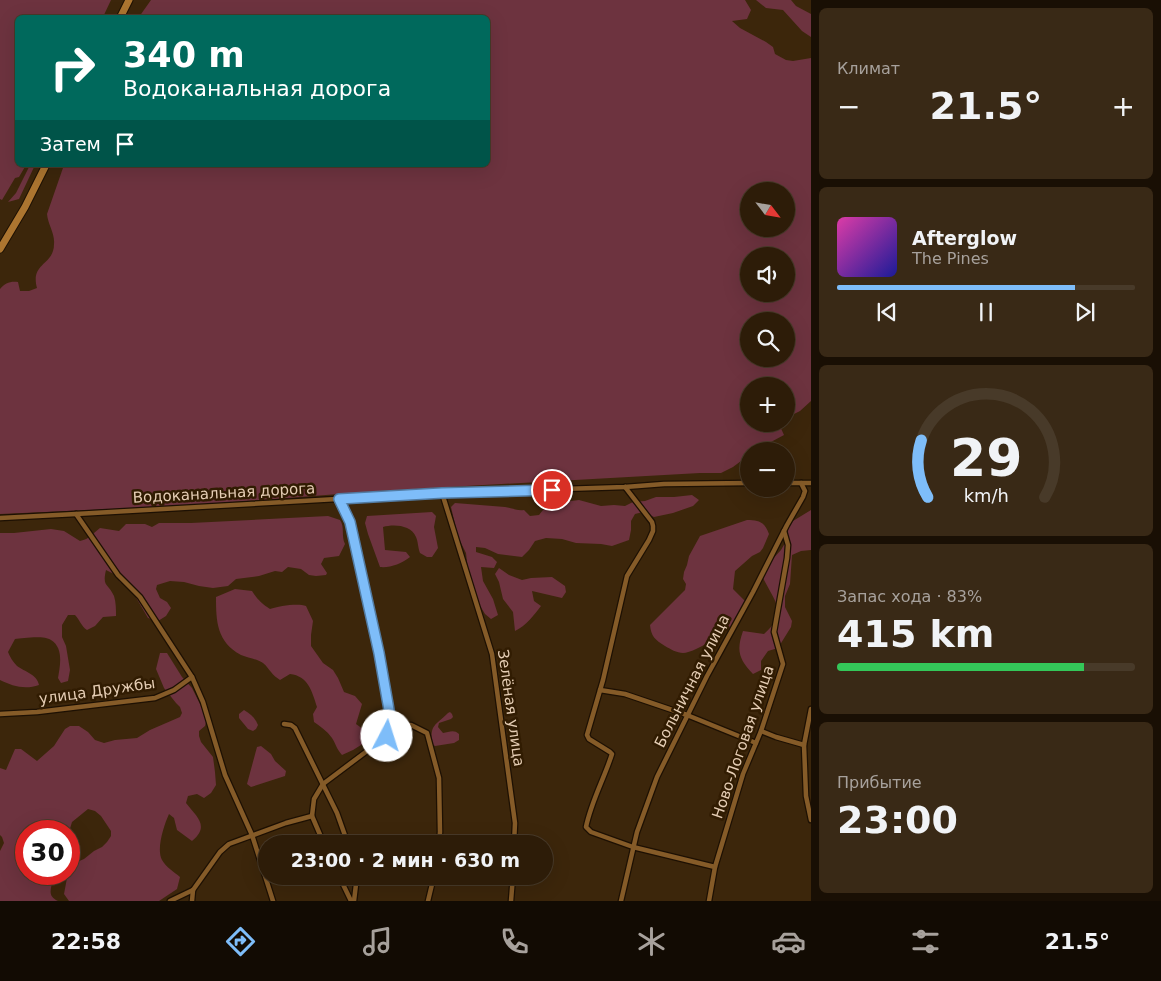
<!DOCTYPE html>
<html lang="ru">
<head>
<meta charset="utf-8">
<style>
  :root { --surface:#2d1c08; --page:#392916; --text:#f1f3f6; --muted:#a7a19c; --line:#483a29; --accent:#7ebdf9 }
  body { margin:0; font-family:"DejaVu Sans",sans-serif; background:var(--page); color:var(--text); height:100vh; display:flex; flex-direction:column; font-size:19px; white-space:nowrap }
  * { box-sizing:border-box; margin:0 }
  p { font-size:16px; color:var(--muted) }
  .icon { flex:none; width:28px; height:28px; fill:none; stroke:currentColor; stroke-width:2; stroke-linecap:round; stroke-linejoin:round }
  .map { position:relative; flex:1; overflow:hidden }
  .drawer { display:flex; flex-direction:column; gap:8px; padding:8px; background:#190f04; width:350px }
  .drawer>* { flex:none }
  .top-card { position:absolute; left:15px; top:15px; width:475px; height:152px; border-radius:8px; box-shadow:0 5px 20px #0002,0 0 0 1px var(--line); background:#00695c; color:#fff; overflow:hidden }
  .needle { width:32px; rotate:121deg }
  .buttons { position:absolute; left:740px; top:182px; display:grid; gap:10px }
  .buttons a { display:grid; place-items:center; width:55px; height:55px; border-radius:50%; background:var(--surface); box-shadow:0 5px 20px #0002,0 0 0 1px var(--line); font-size:25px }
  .speed { position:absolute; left:15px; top:820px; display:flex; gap:10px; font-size:25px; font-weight:700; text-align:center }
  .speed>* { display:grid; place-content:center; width:65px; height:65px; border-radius:50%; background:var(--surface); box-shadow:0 5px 20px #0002,0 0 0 1px var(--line); line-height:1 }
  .speed .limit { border:8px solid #d22; background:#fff; color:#111 }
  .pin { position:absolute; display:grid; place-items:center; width:42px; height:42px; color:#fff; margin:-21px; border:2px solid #fff; border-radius:50%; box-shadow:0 1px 5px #0007 }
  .me { position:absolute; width:55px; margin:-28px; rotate:5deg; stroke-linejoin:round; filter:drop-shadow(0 0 4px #0008) }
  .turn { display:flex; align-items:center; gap:18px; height:105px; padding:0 25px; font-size:22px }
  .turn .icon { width:65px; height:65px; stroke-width:2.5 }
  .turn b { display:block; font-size:35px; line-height:42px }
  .then { display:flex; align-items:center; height:48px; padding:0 25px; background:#0003; gap:10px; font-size:19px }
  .big { font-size:38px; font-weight:700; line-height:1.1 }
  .drawer .widget { flex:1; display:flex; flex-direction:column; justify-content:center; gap:8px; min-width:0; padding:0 18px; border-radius:8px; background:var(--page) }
  .drawer .dial { align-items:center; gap:0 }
  .dial svg { height:130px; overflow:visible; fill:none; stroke:var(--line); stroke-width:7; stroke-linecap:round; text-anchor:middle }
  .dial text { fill:var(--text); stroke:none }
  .song { display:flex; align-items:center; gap:15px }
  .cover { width:60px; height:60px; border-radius:8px; background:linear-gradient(135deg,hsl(320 70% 55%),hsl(240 70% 35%)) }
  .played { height:5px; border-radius:2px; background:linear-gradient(90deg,var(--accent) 80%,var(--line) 80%) }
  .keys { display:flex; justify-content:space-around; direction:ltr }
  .heat { display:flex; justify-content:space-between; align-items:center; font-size:28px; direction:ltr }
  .charge { height:8px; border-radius:4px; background:linear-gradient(90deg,#34c759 83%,var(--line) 0) }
  .trip { position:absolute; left:258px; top:835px; width:295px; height:50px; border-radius:25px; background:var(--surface); box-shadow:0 5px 20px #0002,0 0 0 1px var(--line); font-weight:700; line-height:50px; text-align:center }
  .tab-bar { display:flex; height:80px; justify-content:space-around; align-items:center; background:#120b03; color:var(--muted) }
  .tab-bar .icon { width:35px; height:35px }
  .tab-bar .selected { color:var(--accent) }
  .tab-bar b { font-size:22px; color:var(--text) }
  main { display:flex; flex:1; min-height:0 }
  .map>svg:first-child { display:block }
  .green { fill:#6d333f; fill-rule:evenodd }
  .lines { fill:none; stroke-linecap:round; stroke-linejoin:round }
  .minor-casing { stroke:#1d1003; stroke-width:7 }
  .primary-casing { stroke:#1d1003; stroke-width:9 }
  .minor { stroke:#855b28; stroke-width:4.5 }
  .primary { stroke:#ac7530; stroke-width:7 }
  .route-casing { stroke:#527ba2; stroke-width:12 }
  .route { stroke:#7ebdf9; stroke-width:9 }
  .labels { text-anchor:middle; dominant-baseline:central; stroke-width:5; stroke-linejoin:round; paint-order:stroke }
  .street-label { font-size:15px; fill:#e5cdb4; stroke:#311c02 }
</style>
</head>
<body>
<main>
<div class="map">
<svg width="811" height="901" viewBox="0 0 811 901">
  <rect width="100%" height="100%" fill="#3c260b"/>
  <g class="green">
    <path d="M 0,0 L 111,0 L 103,17 L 18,18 L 18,165 L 26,165 L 19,177 L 15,178 L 2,200 L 0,199 Z"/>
    <path d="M 151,0 L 745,0 L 751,10 L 747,19 L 732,21 L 740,28 L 766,42 L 773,47 L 775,54 L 786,60 L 793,61 L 811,58 L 811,401 L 800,411 L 786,418 L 786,386 L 749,386 L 749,424 L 779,424 L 784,435 L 754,451 L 749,451 L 749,455 L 733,467 L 721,473 L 700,473 L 378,491 L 181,506 L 0,514 L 0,289 C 5,283 10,281 18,282 L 20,291 L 29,291 L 37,288 C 30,262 54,266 54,244 C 55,233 48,225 47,214 L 64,165 L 488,165 L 488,18 L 139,17 ZM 749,191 L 786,191 L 786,229 L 749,229 ZM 749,256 L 786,256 L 786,294 L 749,294 ZM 749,321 L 786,321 L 786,359 L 749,359 Z"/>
    <path d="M 756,0 L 791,0 L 796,6 L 811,14 L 811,37 L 802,31 L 783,10 L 766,8 Z"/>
    <path d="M 30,165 L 35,165 L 19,199 L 8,202 L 16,193 Z"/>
    <path d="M 692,495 L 699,500 L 693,506 L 673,513 L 654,517 L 643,512 L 635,514 L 631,521 L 631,530 L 629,540 L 612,546 L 601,544 L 576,543 L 562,539 L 546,538 L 535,541 L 529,550 L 522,557 L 498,554 L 485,548 L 476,547 L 476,552 L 492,557 L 497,562 L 494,568 L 481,567 L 483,581 L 493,599 L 498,615 L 491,619 L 485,614 L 479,604 L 468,571 L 466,553 L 458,537 L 451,507 L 455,503 L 505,507 C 512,508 517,511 524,510 L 530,516 L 539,515 L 543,510 L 549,506 L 563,502 L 579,500 L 601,506 L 614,505 L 625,506 L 633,502 L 645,501 L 656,497 L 674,497 Z"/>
    <path d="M 811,510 L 811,550 L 801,551 L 792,555 L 790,584 L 785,596 L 785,607 L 792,621 L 791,627 L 778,648 L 768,651 L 761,661 L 761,670 L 753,674 C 739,659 736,651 743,631 L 764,634 C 788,612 775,602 763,578 L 768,564 L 781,550 L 788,538 L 788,524 Z"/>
    <path d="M 432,512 L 436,516 L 434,527 L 438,548 L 432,557 L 427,557 L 420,553 C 418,548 418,541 416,537 C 411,525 394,524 383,527 L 385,550 L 406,552 L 410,557 C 401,564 390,568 380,567 L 368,534 L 365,523 L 367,516 Z"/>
    <path d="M 328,516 L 340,520 C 345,527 341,536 345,544 L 339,556 L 324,558 L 321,564 L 327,573 L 326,575 L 316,576 L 309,575 L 301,569 L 288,567 L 282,572 L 275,571 L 259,576 L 236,579 L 228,586 L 213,588 L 199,586 L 184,582 L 170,581 L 157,585 L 156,589 L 160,598 L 167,602 L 171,608 L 166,616 L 158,621 L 148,618 L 131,589 L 120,582 L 116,575 L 106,570 C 102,587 108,583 114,596 C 116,602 116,610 116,616 L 103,617 L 95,626 L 87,630 C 81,626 80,620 75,615 L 68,615 L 62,625 L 62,637 L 66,646 L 70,670 L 68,681 L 61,683 L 58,678 C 60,666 64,648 51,640 C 44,635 23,638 15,639 L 8,652 C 10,657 13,662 17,666 C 25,672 37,674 39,685 C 25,690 12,686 0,680 L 0,533 L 14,533 L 51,529 L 64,531 L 80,541 C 90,539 92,534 100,528 L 119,531 L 126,524 L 145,524 L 152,527 L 159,523 L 191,523 Z"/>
    <path d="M 747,520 C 759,520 765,522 769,534 L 763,548 L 760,552 L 752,556 L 735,571 L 733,589 L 746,602 C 745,605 745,611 744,614 C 738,626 696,653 683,653 C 677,653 670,649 665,646 C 655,640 651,636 650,625 L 685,590 L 686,584 L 683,579 L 684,572 L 687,565 L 689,556 L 700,536 Z"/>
    <path d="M 499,568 L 509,575 L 522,580 L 531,578 L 552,577 L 565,586 L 566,592 L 562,598 L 532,591 L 534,601 L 541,606 C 534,615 526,626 515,631 L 513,612 L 503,599 L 499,582 L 495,574 Z"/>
    <path d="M 235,589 L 252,591 C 257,599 262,604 270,609 C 279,606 298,603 306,606 L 313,621 L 311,635 L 311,646 L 323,663 L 333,670 L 338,678 L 344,692 L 355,696 L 362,704 L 356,724 L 367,732 L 369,740 L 353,750 L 342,755 C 336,748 336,744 332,738 C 327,731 320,726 314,722 L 313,714 L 317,707 C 312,691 308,676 290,674 L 280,680 C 277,678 273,675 271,672 C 268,669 267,666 263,663 C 257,659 248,658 241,655 C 217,642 216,622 216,597 Z"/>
    <path d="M 160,653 L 167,653 L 182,677 L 192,688 L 207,718 L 205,726 L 199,731 L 199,736 L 201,742 L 213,757 L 215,772 L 216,785 L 211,793 L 204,798 L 197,794 L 188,796 L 186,803 C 197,817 210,826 192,841 L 177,830 L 174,818 L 169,814 C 164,825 156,849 162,860 C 166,867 174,872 180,877 L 177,889 L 159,901 L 69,901 L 64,894 L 67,878 L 66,874 L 69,874 L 69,862 L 72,860 L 77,862 L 84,859 L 94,851 L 102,847 L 107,842 L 111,836 L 111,831 L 101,816 L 95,811 L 88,809 L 72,822 L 69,832 L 26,831 L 26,874 L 51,874 C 55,887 44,894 58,901 L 0,901 L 0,851 L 4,843 L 2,837 L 0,835 L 0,768 L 6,770 L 15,749 L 21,749 L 37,761 L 54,746 L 65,729 L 70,726 L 79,726 L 88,732 L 95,740 L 104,743 L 115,740 L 137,738 L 150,730 L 180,717 L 182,713 L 180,707 L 176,703 L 164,688 L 156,669 Z"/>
    <path d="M 244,710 C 251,714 255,718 258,725 L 256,729 L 253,731 L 248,729 L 239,718 L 239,714 Z"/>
    <path d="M 450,712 L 452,714 L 453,717 L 451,719 L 439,723 L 438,727 L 443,733 C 449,732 454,729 459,734 L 459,740 L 454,743 L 435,746 L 432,744 C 430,724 435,726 448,713 Z"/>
    <path d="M 261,746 L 271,754 L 275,761 L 286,771 L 285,776 L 251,787 L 247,784 L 257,747 Z"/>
  </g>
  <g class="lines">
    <g class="minor-casing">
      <g id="minor">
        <path d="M 786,483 L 811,483"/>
        <path d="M 625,487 L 652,522 L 653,526 L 653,531 L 649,540 L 627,576 L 603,680 L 587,735 L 589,739 L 610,752 L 612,754 C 604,779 591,802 586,827 L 591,832 L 633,847 L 715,867"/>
        <path d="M 442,493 L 492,654 L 515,823 L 514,844"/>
        <path d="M 76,514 L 118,575 L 140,597 L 192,677 L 203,702 L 225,775 L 252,835 L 273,901"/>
        <path d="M 0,518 L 76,514 L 442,493 L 625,487 L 664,484 L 749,483"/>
        <path d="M 600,690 L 625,694 L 687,715 L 756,743"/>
        <path d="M 811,709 L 804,745 L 806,796 L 811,820"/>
        <path d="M 0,714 L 37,712 L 155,698 L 174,690 L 192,677"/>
        <path d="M 284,724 L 291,725 L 295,728 L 337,813 L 348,844"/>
        <path d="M 392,727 L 411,725 L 427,733 L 439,778 L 440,832 L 439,844"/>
        <path d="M 761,731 L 776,737 L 804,745"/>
        <path d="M 312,816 L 324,844"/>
        <path d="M 339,876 L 351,901"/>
        <path d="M 170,901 L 193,890 L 220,852 L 229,844 L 286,823 L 312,816 L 314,799 L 323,784 L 387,736 L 392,727 L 379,653 L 350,522 L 339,499"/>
        <path d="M 192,901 L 193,890"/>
        <path d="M 354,901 L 357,876"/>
        <path d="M 428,901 L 434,876"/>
        <path d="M 511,901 L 513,876"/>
        <path d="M 621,901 L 637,832 L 657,777 L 707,676 L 753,592 L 787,525 L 803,497 L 805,491 L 801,483"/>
        <path d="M 709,901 L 715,867 L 743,774 L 761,731 L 783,664 L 774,632 L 787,558 L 788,545 L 784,531"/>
      </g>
    </g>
    <g class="primary-casing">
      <g id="primary">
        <path d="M 120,18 L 129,0"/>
        <path d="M 0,249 L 25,207 L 46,165"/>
      </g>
    </g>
    <use href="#minor" class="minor"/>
    <use href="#primary" class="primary"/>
  </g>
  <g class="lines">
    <g class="route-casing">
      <path id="route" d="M 387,736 L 392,727 L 379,653 L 350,522 L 339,499 L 442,493 L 552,490"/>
    </g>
    <use href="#route" class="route"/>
  </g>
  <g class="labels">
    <g class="street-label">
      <text transform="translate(224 493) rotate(-3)">Водоканальная дорога</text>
      <text transform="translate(692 681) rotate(-63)">Больничная улица</text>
      <text transform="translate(97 691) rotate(-8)">улица Дружбы</text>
      <text transform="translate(511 708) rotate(82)">Зелёная улица</text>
      <text transform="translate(743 742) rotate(-71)">Ново-Логовая улица</text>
    </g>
  </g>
</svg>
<div class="buttons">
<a><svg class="needle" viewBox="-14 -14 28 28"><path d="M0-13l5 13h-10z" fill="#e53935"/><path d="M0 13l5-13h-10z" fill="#a7a19c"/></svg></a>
<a><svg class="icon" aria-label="sound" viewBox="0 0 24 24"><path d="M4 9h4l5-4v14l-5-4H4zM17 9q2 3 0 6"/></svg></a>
<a><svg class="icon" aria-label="search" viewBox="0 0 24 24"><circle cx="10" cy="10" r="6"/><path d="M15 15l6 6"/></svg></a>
<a>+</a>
<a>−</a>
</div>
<div class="speed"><div class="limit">30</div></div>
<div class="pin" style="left:552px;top:490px;background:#d93025"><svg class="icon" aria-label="arrive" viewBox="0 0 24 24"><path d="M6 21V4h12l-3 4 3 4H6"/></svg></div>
<svg class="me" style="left:387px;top:736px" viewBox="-20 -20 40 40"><circle r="19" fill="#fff"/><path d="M0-13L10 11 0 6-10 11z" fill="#7ebdf9"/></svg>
<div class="trip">23:00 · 2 мин · 630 m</div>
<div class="top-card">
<div class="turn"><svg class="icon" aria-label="right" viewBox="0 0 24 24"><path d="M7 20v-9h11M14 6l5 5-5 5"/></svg><div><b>340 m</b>Водоканальная дорога</div></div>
<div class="then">Затем<svg class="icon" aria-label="arrive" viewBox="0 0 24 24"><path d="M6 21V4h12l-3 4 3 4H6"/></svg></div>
</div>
</div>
<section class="drawer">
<div class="widget"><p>Климат</p>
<div class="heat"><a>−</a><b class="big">21.5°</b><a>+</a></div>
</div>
<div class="widget">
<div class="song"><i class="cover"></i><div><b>Afterglow</b><p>The Pines</p></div></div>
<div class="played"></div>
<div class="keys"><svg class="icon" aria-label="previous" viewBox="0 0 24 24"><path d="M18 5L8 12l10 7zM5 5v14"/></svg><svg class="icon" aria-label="pause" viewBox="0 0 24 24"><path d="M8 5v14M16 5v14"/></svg><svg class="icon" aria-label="next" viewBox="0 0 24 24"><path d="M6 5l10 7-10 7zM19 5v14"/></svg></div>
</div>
<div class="widget dial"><svg viewBox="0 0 100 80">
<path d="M14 69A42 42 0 1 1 86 69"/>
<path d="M14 69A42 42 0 0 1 10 34" stroke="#7ebdf9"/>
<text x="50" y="56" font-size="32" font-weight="700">29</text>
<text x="50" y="72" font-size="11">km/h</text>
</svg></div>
<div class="widget"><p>Запас хода · 83%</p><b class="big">415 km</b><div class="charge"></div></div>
<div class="widget"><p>Прибытие</p><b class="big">23:00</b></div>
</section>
</main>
<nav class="tab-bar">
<b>22:58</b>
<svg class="icon selected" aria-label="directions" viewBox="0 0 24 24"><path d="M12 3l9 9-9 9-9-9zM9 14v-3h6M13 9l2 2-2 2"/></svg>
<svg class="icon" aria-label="music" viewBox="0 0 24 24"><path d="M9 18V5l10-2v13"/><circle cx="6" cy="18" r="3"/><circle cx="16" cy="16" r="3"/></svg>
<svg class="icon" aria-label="phone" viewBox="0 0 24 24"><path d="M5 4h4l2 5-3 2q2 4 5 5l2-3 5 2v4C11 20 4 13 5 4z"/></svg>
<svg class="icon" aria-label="climate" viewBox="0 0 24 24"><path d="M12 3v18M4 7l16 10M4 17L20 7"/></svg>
<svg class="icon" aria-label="car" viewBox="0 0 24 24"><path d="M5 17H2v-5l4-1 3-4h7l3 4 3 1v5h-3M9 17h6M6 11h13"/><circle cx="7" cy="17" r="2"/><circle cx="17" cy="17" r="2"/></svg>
<svg class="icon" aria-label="filters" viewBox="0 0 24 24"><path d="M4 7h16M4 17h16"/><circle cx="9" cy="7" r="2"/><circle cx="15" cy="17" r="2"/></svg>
<b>21.5°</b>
</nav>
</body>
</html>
